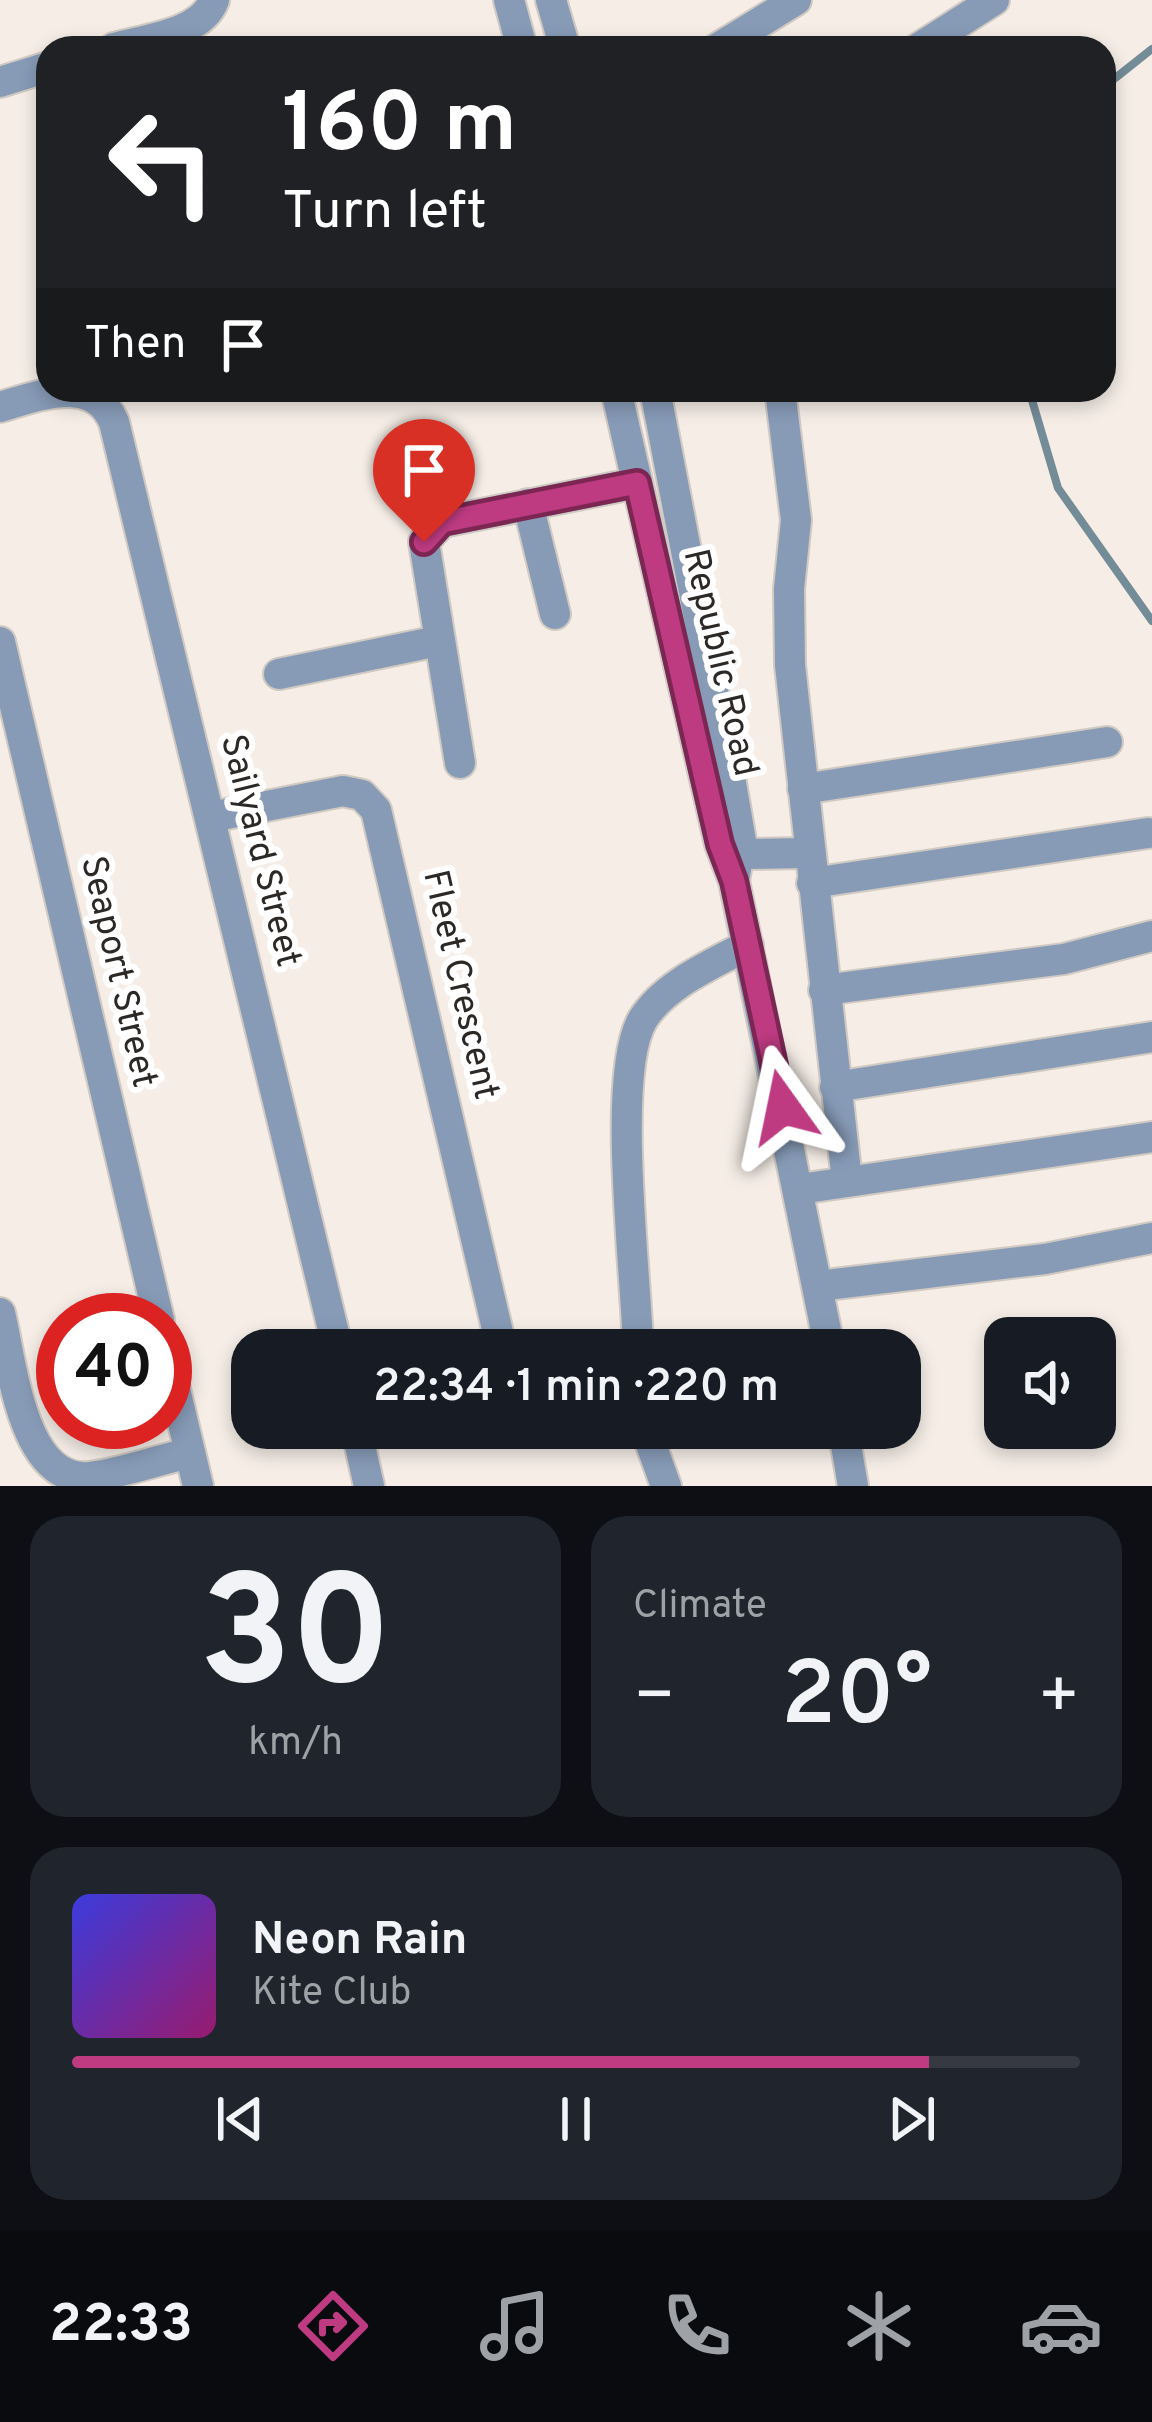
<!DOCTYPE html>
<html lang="en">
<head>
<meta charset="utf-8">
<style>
  :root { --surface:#171b24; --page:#20242c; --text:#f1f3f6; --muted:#9ea1a6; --line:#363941; --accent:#be3b82 }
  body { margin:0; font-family:Overpass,sans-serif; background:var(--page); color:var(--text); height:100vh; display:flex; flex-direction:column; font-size:45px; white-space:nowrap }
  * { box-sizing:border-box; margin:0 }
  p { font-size:39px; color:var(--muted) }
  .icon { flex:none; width:66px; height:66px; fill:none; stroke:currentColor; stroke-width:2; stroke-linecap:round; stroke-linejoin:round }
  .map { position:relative; height:1486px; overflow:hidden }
  .panel { display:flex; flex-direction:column; gap:30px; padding:30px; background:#0d0f14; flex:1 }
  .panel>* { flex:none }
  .guide { position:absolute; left:36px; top:36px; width:1080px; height:366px; border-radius:36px; box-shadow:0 6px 18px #0003; background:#202124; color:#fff; overflow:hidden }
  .fabs { position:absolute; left:984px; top:1317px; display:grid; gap:24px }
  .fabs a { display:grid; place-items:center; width:132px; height:132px; border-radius:24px; background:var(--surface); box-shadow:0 6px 18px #0003; font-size:60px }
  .speed { position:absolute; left:36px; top:1293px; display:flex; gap:24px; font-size:60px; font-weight:700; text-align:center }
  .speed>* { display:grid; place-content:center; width:156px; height:156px; border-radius:50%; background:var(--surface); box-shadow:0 6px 18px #0003; line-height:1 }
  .speed .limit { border:18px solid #d22; background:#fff; color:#111 }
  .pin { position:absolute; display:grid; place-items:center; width:102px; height:102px; color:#fff; margin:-123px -51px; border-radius:50% 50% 50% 0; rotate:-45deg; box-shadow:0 0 12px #0007 }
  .pin .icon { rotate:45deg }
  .me { position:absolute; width:132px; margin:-66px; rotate:348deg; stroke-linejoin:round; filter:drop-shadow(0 0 9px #0008) }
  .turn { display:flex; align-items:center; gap:42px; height:252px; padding:0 48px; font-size:54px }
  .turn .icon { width:156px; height:156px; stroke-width:2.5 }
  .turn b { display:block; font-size:84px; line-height:102px }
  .then { display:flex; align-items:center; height:114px; padding:0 48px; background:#0003; gap:24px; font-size:45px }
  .big { font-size:90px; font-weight:600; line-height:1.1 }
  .panel .widget { flex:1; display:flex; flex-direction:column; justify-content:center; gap:18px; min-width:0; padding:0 42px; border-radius:36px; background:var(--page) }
  .panel .dial { align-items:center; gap:0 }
  .dial b { font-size:156px; line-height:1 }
  .song { display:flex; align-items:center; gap:36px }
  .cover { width:144px; height:144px; border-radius:18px; background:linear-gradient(135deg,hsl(240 70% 55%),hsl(320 70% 35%)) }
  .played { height:12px; border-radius:6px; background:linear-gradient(90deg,var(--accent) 85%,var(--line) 85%) }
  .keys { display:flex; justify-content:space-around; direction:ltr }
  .heat { display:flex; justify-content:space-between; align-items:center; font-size:66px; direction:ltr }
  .panel .tiles { flex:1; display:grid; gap:30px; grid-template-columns:1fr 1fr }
  .widget:last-child { grid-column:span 2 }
  .trip { position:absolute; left:231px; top:1329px; width:690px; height:120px; border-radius:36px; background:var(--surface); box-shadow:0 6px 18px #0003; font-weight:600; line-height:120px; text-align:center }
  .tabs { display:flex; height:192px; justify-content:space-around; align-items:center; background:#090b0e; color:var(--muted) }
  .tabs .icon { width:84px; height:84px }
  .tabs .on { color:var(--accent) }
  .tabs b { font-size:54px; color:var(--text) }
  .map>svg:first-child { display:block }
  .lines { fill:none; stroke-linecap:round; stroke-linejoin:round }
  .stream { stroke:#738c97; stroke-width:8 }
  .minor-casing { stroke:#d1cac3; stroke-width:34 }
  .minor { stroke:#879bb7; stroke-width:30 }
  .route-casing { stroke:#7c2654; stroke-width:30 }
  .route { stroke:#be3b82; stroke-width:21 }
  .labels { text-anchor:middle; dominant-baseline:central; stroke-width:12; stroke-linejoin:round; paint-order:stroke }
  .street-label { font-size:36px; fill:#2b2826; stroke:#fff }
</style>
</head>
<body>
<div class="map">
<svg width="1152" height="1486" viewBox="0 0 1152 1486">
  <rect width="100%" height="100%" fill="#f5ede6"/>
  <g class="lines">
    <g class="stream">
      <path d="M 1104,87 L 1152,49"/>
      <path d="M 1029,390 L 1058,488 L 1152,621"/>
    </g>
    <g class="minor-casing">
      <g id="minor">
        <path d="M 509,0 L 522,48"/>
        <path d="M 551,0 L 565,48"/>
        <path d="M 114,48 C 145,39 202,34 214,0"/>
        <path d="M 718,48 L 796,0"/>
        <path d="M 919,48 L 994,0"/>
        <path d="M 0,82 L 48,67"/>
        <path d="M 616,390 L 720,844 L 734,881 L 830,1350"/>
        <path d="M 655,390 L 731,783 L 741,841 L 735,875"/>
        <path d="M 780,390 L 796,520 L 789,589 L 790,665 L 847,1181"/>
        <path d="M 0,407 C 38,396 93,373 114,422 L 338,1350"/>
        <path d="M 528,504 L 555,614"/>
        <path d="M 0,642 L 159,1320"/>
        <path d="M 279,674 L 438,641"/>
        <path d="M 460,763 L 424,542 L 442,522 L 637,483"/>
        <path d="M 803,789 L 1107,742"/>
        <path d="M 211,817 L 343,791 L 362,795 L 376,810 L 502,1350"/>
        <path d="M 739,854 L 809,853"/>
        <path d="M 812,883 L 1148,833"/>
        <path d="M 824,990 L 1064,959 L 1152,936"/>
        <path d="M 835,1087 L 1152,1037"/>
        <path d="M 800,1189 L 1152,1137"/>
        <path d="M 818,1286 L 1045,1259 L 1152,1238"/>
        <path d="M 0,1313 C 12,1361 21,1484 90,1477 C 123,1473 157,1460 190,1453"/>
        <path d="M 165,1347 L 198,1486"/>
        <path d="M 638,1350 C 637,1278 610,1073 643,1019 C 665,984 713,964 748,945"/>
        <path d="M 356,1428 L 369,1486"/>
        <path d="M 645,1428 L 666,1486"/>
        <path d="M 843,1428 L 853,1486"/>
      </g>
    </g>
    <use href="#minor" class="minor"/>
  </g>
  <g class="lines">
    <g class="route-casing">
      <path id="route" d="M 424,542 L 442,522 L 637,483 L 720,844 L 734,881 L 783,1107"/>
    </g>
    <use href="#route" class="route"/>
  </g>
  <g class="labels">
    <g class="street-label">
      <text transform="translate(719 663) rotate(77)">Republic Road</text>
      <text transform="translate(259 851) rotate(76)">Sailyard Street</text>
      <text transform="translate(117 972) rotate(77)">Seaport Street</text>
      <text transform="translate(459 985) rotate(77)">Fleet Crescent</text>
    </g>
  </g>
</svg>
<div class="fabs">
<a><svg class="icon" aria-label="sound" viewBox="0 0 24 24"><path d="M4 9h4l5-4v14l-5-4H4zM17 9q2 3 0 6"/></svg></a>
</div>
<div class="speed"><div class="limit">40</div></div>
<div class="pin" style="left:424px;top:542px;background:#d93025"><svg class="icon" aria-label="arrive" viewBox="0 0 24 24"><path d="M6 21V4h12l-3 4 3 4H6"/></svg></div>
<svg class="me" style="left:783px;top:1107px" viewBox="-20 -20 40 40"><path d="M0-17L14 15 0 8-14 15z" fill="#be3b82" stroke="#fff" stroke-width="4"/></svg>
<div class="trip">22:34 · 1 min · 220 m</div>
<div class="guide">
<div class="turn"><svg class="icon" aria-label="left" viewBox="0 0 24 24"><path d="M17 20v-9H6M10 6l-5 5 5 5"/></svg><div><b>160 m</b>Turn left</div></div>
<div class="then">Then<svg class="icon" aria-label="arrive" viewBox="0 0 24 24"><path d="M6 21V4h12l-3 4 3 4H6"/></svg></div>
</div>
</div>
<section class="panel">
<div class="tiles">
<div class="widget dial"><b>30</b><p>km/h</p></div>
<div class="widget"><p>Climate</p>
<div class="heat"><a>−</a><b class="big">20°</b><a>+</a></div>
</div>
<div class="widget">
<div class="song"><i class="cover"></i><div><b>Neon Rain</b><p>Kite Club</p></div></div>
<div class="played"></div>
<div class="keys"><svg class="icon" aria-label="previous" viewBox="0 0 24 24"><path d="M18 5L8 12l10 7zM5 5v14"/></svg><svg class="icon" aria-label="pause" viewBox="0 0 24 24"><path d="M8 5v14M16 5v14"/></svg><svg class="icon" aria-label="next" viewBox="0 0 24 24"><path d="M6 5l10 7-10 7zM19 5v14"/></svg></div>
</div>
</div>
</section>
<nav class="tabs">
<b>22:33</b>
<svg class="icon on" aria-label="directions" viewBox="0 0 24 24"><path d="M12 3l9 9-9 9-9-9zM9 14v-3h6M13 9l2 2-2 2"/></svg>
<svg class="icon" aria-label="music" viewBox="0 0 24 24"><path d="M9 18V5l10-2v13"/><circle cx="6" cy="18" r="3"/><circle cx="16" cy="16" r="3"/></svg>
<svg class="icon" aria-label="phone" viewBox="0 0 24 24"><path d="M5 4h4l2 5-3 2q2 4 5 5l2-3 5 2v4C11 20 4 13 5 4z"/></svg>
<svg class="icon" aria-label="climate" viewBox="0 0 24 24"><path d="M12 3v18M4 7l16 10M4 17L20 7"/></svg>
<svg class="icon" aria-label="car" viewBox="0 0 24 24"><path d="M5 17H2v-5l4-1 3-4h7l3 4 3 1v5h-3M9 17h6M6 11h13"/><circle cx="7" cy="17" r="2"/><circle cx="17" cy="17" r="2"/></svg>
</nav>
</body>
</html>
